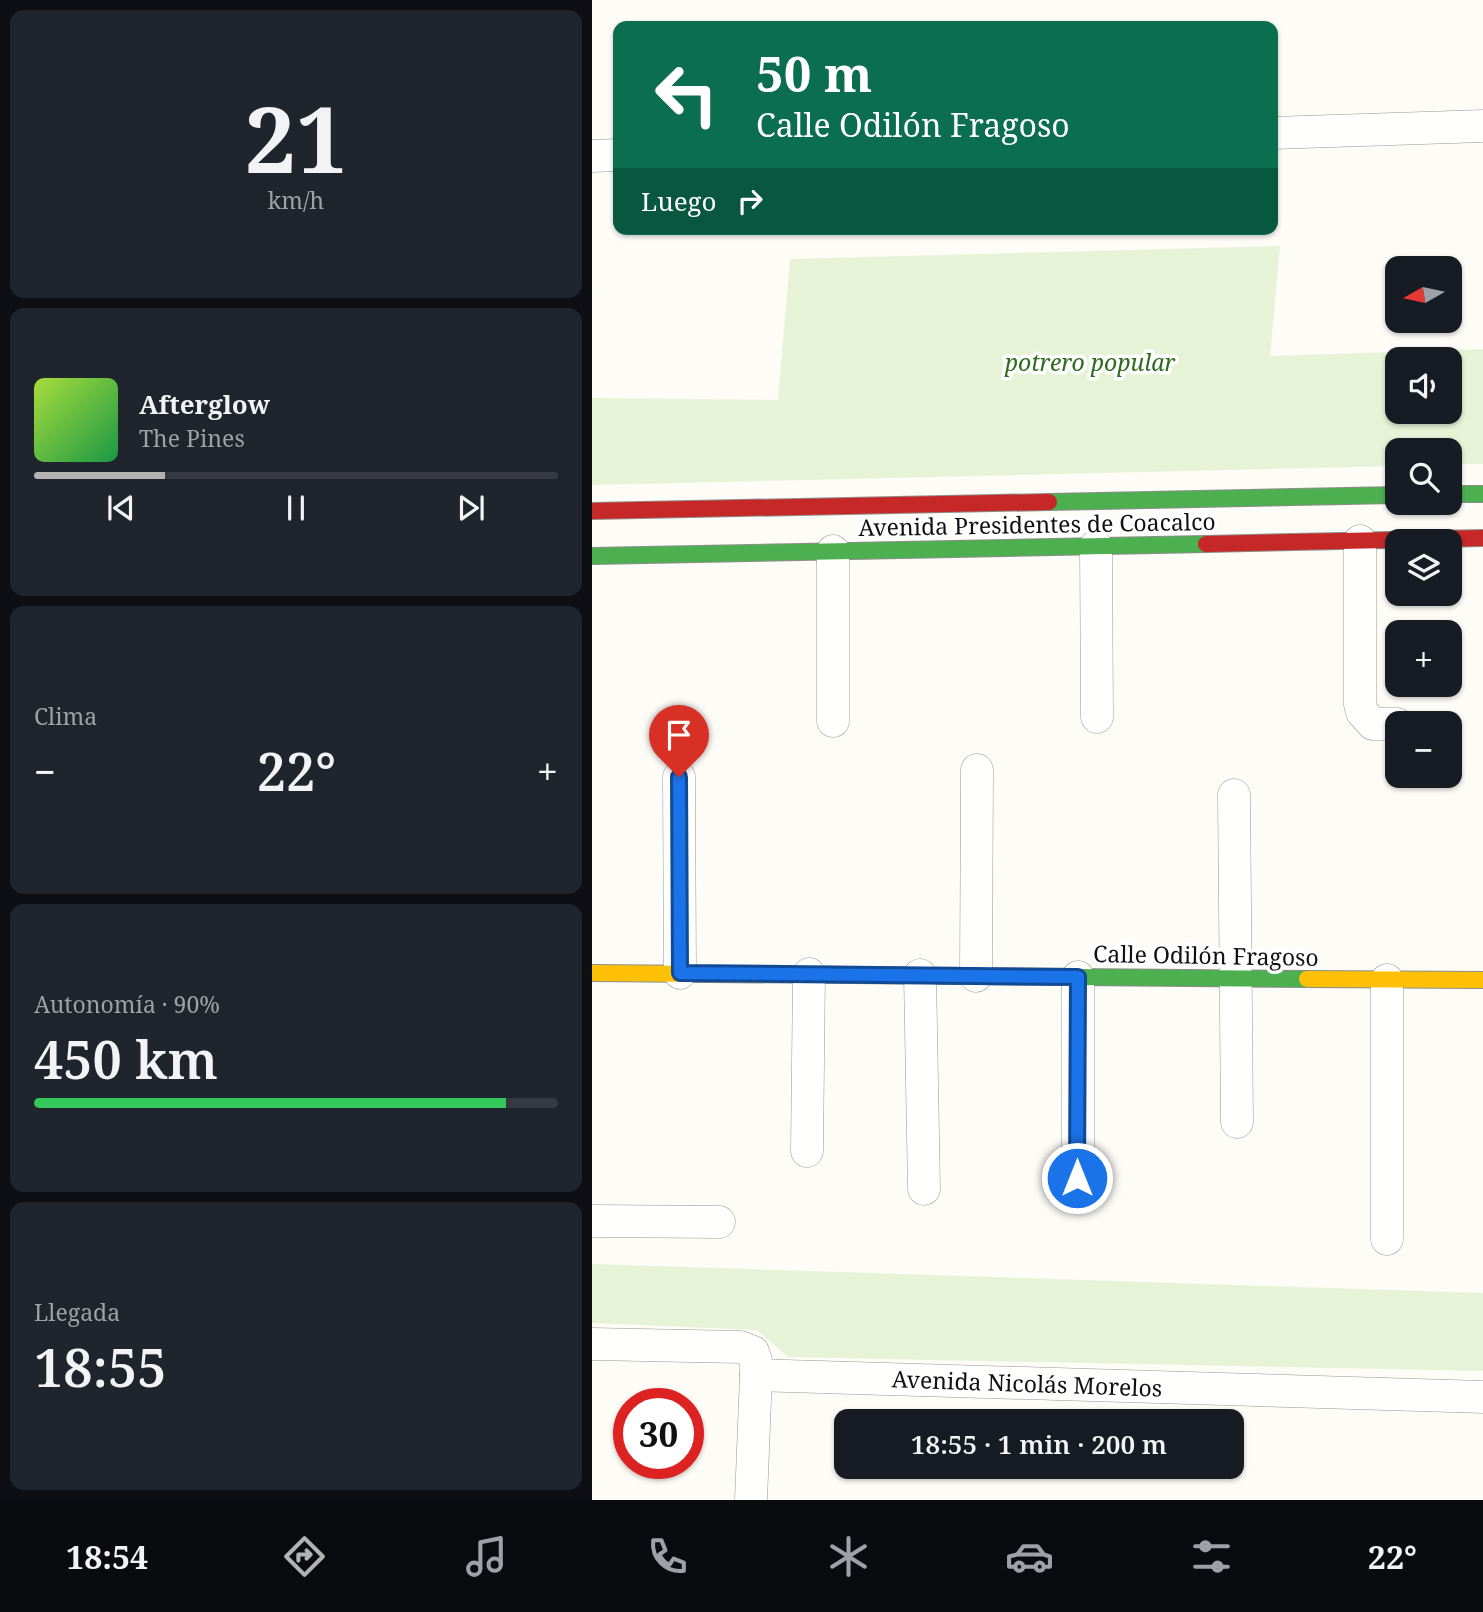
<!DOCTYPE html>
<html lang="es">
<head>
<meta charset="utf-8">
<style>
  :root { --surface:#171b24; --page:#20242c; --text:#f1f3f6; --muted:#9ea1a6; --line:#363941; --accent:#b2b2b3 }
  body { margin:0; font-family:"Noto Serif",serif; background:var(--page); color:var(--text); height:100vh; display:flex; flex-direction:column; font-size:26px; white-space:nowrap }
  * { box-sizing:border-box; margin:0 }
  p { font-size:23px; color:var(--muted) }
  .icon { flex:none; width:38px; height:38px; fill:none; stroke:currentColor; stroke-width:2; stroke-linecap:round; stroke-linejoin:round }
  .map { position:relative; flex:1; overflow:hidden }
  .drawer { display:flex; flex-direction:column; gap:10px; padding:10px; background:#0d0f14; width:592px }
  .drawer>* { flex:none }
  .top-card { position:absolute; left:21px; top:21px; width:665px; height:214px; border-radius:14px; box-shadow:0 2px 5px #0004; background:#0b6e4f; color:#fff; overflow:hidden }
  .needle { width:46px; rotate:261deg }
  .controls { position:absolute; left:793px; top:256px; display:grid; gap:14px }
  .controls a { display:grid; place-items:center; width:77px; height:77px; border-radius:14px; background:var(--surface); box-shadow:0 2px 5px #0004; font-size:35px }
  .speed { position:absolute; left:21px; top:1388px; display:flex; gap:14px; font-size:35px; font-weight:700; text-align:center }
  .speed>* { display:grid; place-content:center; width:91px; height:91px; border-radius:50%; background:var(--surface); box-shadow:0 2px 5px #0004; line-height:1 }
  .speed .limit { border:10px solid #d22; background:#fff; color:#111 }
  .pin { position:absolute; display:grid; place-items:center; width:60px; height:60px; color:#fff; margin:-72px -30px; border-radius:50% 50% 50% 0; rotate:-45deg; box-shadow:0 0 7px #0007 }
  .pin .icon { rotate:45deg }
  .me { position:absolute; width:77px; margin:-38px; rotate:0deg; stroke-linejoin:round; filter:drop-shadow(0 0 5px #0008) }
  .turn { display:flex; align-items:center; gap:24px; height:147px; padding:0 28px; font-size:32px }
  .turn .icon { width:91px; height:91px; stroke-width:2.5 }
  .turn b { display:block; font-size:49px; line-height:60px }
  .then { display:flex; align-items:center; height:66px; padding:0 28px; background:#0003; gap:14px; font-size:26px }
  .big { font-size:52px; font-weight:600; line-height:1.1 }
  .drawer .widget { flex:1; display:flex; flex-direction:column; justify-content:center; gap:10px; min-width:0; padding:0 24px; border-radius:14px; background:var(--page) }
  .drawer .dial { align-items:center; gap:0 }
  .dial b { font-size:91px; line-height:1 }
  .song { display:flex; align-items:center; gap:21px }
  .cover { width:84px; height:84px; border-radius:10px; background:linear-gradient(135deg,hsl(80 70% 55%),hsl(140 70% 35%)) }
  .played { height:7px; border-radius:4px; background:linear-gradient(90deg,var(--accent) 25%,var(--line) 25%) }
  .keys { display:flex; justify-content:space-around; direction:ltr }
  .heat { display:flex; justify-content:space-between; align-items:center; font-size:38px; direction:ltr }
  .charge { height:10px; border-radius:5px; background:linear-gradient(90deg,#34c759 90%,var(--line) 0) }
  .trip { position:absolute; left:242px; top:1409px; width:410px; height:70px; border-radius:14px; background:var(--surface); box-shadow:0 2px 5px #0004; font-weight:600; line-height:70px; text-align:center }
  .tabs { display:flex; height:112px; justify-content:space-around; align-items:center; background:#090b0e; color:var(--muted) }
  .tabs .icon { width:49px; height:49px }
  .tabs .current { color:var(--accent) }
  .tabs b { font-size:32px; color:var(--text) }
  main { display:flex; flex:1; min-height:0 }
  .map>svg:first-child { display:block }
  .green { fill:#e7f3d7; fill-rule:evenodd }
  .lines { fill:none; stroke-linecap:round; stroke-linejoin:round }
  .street-casing { stroke:#979795; stroke-width:33 }
  .fast-casing { stroke:#8e8d8b; stroke-width:18 }
  .slow-casing { stroke:#8e8d8b; stroke-width:18 }
  .jam-casing { stroke:#8e8d8b; stroke-width:18 }
  .street { stroke:#fffffe; stroke-width:32 }
  .fast { stroke:#4caf50; stroke-width:16 }
  .slow { stroke:#ffc107; stroke-width:16 }
  .jam { stroke:#c62828; stroke-width:16 }
  .route-casing { stroke:#114b97; stroke-width:18 }
  .route { stroke:#1a73e8; stroke-width:12 }
  .labels { text-anchor:middle; dominant-baseline:central; stroke-width:7; stroke-linejoin:round; paint-order:stroke }
  .park-label { font-size:23px; font-style:italic; fill:#2f6b1f; stroke:#fff }
  .street-label { font-size:23px; fill:#111; stroke:#fff }
</style>
</head>
<body>
<main>
<section class="drawer">
<div class="widget dial"><b>21</b><p>km/h</p></div>
<div class="widget">
<div class="song"><i class="cover"></i><div><b>Afterglow</b><p>The Pines</p></div></div>
<div class="played"></div>
<div class="keys"><svg class="icon" aria-label="previous" viewBox="0 0 24 24"><path d="M18 5L8 12l10 7zM5 5v14"/></svg><svg class="icon" aria-label="pause" viewBox="0 0 24 24"><path d="M8 5v14M16 5v14"/></svg><svg class="icon" aria-label="next" viewBox="0 0 24 24"><path d="M6 5l10 7-10 7zM19 5v14"/></svg></div>
</div>
<div class="widget"><p>Clima</p>
<div class="heat"><a>−</a><b class="big">22°</b><a>+</a></div>
</div>
<div class="widget"><p>Autonomía · 90%</p><b class="big">450 km</b><div class="charge"></div></div>
<div class="widget"><p>Llegada</p><b class="big">18:55</b></div>
</section>
<div class="map">
<svg width="892" height="1500" viewBox="0 0 892 1500">
  <rect width="100%" height="100%" fill="#fdfcf7"/>
  <g class="green">
    <path d="M 688,246 L 678,356 L 891,349 L 891,464 L 858,464 L 858,450 L 805,450 L 805,466 L 0,485 L 0,398 L 186,400 L 198,259 ZM 805,359 L 858,359 L 858,411 L 805,411 Z"/>
    <path d="M 0,1264 L 891,1293 L 891,1371 L 196,1357 L 165,1330 L 0,1323 Z"/>
  </g>
  <g class="lines">
    <g class="street-casing">
      <g id="street">
        <path d="M 681,133 L 892,126"/>
        <path d="M 0,156 L 26,155"/>
        <path d="M 768,541 L 768,704 L 770,712 L 781,724 L 805,724"/>
        <path d="M 504,546 L 505,717"/>
        <path d="M 241,551 L 241,721"/>
        <path d="M 87,777 L 88,973"/>
        <path d="M 642,795 L 645,1122"/>
        <path d="M 328,975 L 332,1189"/>
        <path d="M 384,976 L 385,770"/>
        <path d="M 795,980 L 795,1239"/>
        <path d="M 215,1151 L 217,974"/>
        <path d="M 486,1178 L 486,977"/>
        <path d="M 0,1221 L 127,1222"/>
        <path d="M 0,1344 L 148,1347 L 161,1352 L 164,1361 L 164,1375 L 159,1500"/>
        <path d="M 164,1375 L 892,1397"/>
      </g>
    </g>
    <g class="fast-casing">
      <g id="fast">
        <path d="M 858,494 L 892,494"/>
        <path d="M 457,502 L 805,495"/>
        <path d="M 0,556 L 614,544"/>
        <path d="M 375,976 L 715,979"/>
      </g>
    </g>
    <g class="slow-casing">
      <g id="slow">
        <path d="M 0,973 L 375,976"/>
        <path d="M 715,979 L 892,980"/>
      </g>
    </g>
    <g class="jam-casing">
      <g id="jam">
        <path d="M 0,511 L 457,502"/>
        <path d="M 614,544 L 892,538"/>
      </g>
    </g>
    <use href="#street" class="street"/>
    <use href="#fast" class="fast"/>
    <use href="#slow" class="slow"/>
    <use href="#jam" class="jam"/>
  </g>
  <g class="lines">
    <g class="route-casing">
      <path id="route" d="M 87,777 L 88,973 L 486,977 L 485,1178"/>
    </g>
    <use href="#route" class="route"/>
  </g>
  <g class="labels">
    <g class="park-label">
      <text x="498" y="362">potrero popular</text>
    </g>
    <g class="street-label">
      <text transform="translate(445 524) rotate(-1)">Avenida Presidentes de Coacalco</text>
      <text transform="translate(614 955) rotate(1)">Calle Odilón Fragoso</text>
      <text transform="translate(435 1383) rotate(2)">Avenida Nicolás Morelos</text>
    </g>
  </g>
</svg>
<div class="controls">
<a><svg class="needle" viewBox="-14 -14 28 28"><path d="M0-13l5 13h-10z" fill="#e53935"/><path d="M0 13l5-13h-10z" fill="#9ea1a6"/></svg></a>
<a><svg class="icon" aria-label="sound" viewBox="0 0 24 24"><path d="M4 9h4l5-4v14l-5-4H4zM17 9q2 3 0 6"/></svg></a>
<a><svg class="icon" aria-label="search" viewBox="0 0 24 24"><circle cx="10" cy="10" r="6"/><path d="M15 15l6 6"/></svg></a>
<a><svg class="icon" aria-label="layers" viewBox="0 0 24 24"><path d="M12 4l9 5-9 5-9-5zM3 14l9 5 9-5"/></svg></a>
<a>+</a>
<a>−</a>
</div>
<div class="speed"><div class="limit">30</div></div>
<div class="pin" style="left:87px;top:777px;background:#d93025"><svg class="icon" aria-label="arrive" viewBox="0 0 24 24"><path d="M6 21V4h12l-3 4 3 4H6"/></svg></div>
<svg class="me" style="left:485px;top:1178px" viewBox="-20 -20 40 40"><circle r="17" fill="#1a73e8" stroke="#fff" stroke-width="3"/><path d="M0-11L8 9 0 5-8 9z" fill="#fff"/></svg>
<div class="trip">18:55 · 1 min · 200 m</div>
<div class="top-card">
<div class="turn"><svg class="icon" aria-label="left" viewBox="0 0 24 24"><path d="M17 20v-9H6M10 6l-5 5 5 5"/></svg><div><b>50 m</b>Calle Odilón Fragoso</div></div>
<div class="then">Luego<svg class="icon" aria-label="right" viewBox="0 0 24 24"><path d="M7 20v-9h11M14 6l5 5-5 5"/></svg></div>
</div>
</div>
</main>
<nav class="tabs">
<b>18:54</b>
<svg class="icon current" aria-label="directions" viewBox="0 0 24 24"><path d="M12 3l9 9-9 9-9-9zM9 14v-3h6M13 9l2 2-2 2"/></svg>
<svg class="icon" aria-label="music" viewBox="0 0 24 24"><path d="M9 18V5l10-2v13"/><circle cx="6" cy="18" r="3"/><circle cx="16" cy="16" r="3"/></svg>
<svg class="icon" aria-label="phone" viewBox="0 0 24 24"><path d="M5 4h4l2 5-3 2q2 4 5 5l2-3 5 2v4C11 20 4 13 5 4z"/></svg>
<svg class="icon" aria-label="climate" viewBox="0 0 24 24"><path d="M12 3v18M4 7l16 10M4 17L20 7"/></svg>
<svg class="icon" aria-label="car" viewBox="0 0 24 24"><path d="M5 17H2v-5l4-1 3-4h7l3 4 3 1v5h-3M9 17h6M6 11h13"/><circle cx="7" cy="17" r="2"/><circle cx="17" cy="17" r="2"/></svg>
<svg class="icon" aria-label="filters" viewBox="0 0 24 24"><path d="M4 7h16M4 17h16"/><circle cx="9" cy="7" r="2"/><circle cx="15" cy="17" r="2"/></svg>
<b>22°</b>
</nav>
</body>
</html>
